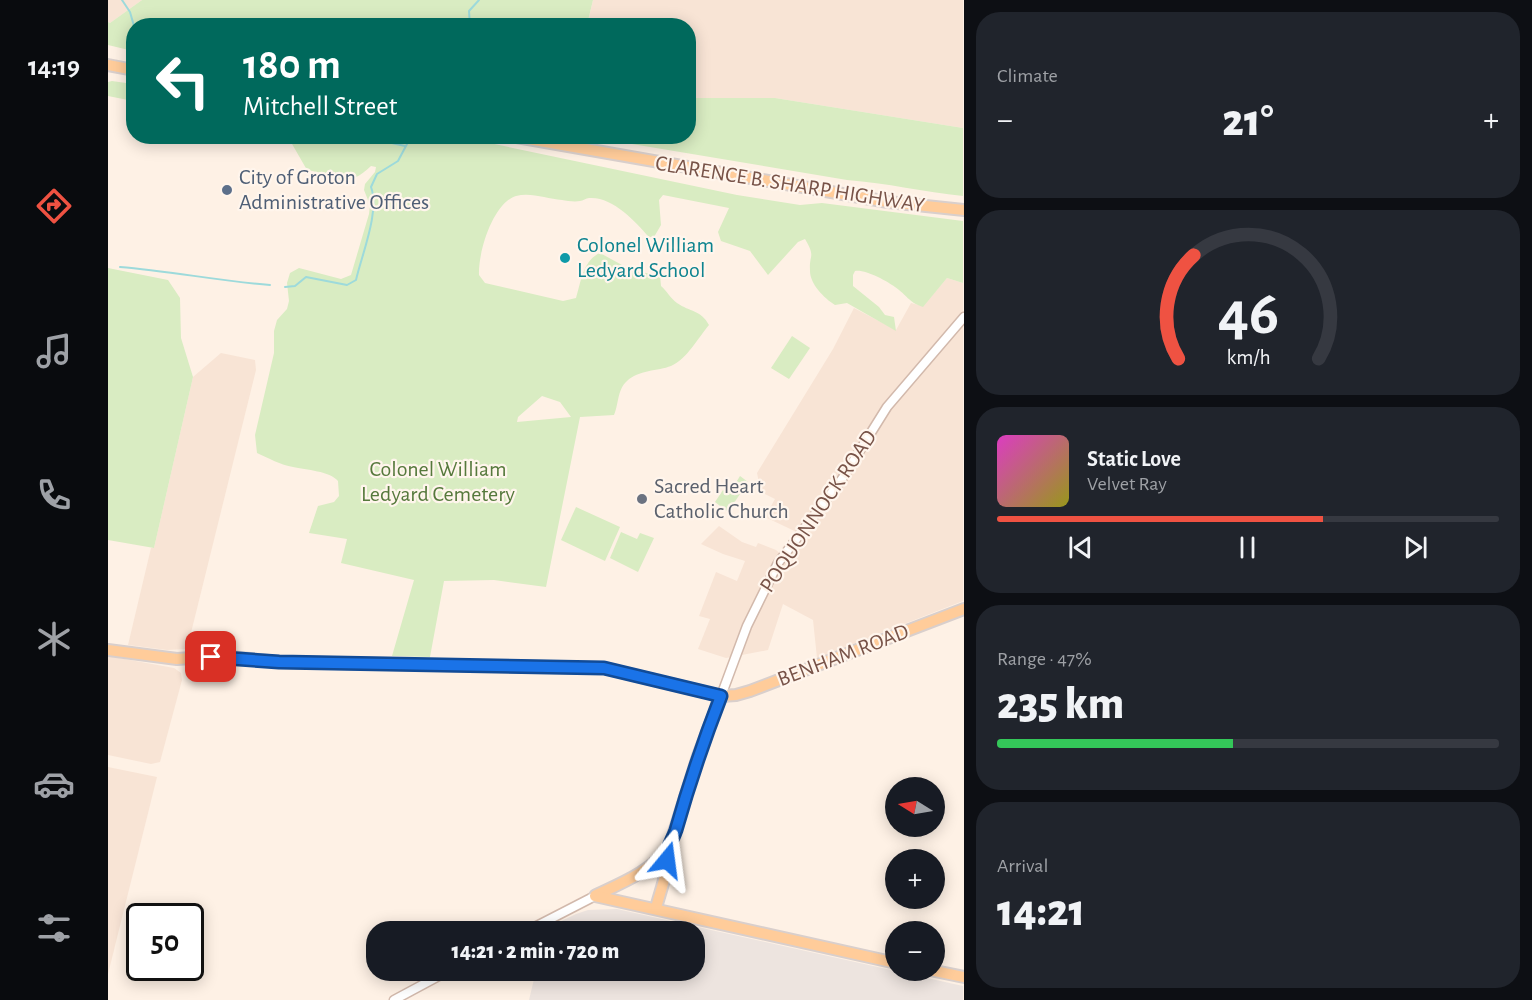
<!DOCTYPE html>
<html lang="en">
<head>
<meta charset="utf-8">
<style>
  :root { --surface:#171b24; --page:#20242c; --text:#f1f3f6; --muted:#9ea1a6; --line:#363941; --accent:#ef5242 }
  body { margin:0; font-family:"Alegreya Sans",sans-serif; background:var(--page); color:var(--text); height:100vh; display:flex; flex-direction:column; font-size:22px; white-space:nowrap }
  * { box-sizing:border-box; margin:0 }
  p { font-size:20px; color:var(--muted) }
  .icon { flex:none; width:33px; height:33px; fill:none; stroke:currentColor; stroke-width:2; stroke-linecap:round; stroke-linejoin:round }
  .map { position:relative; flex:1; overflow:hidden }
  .sheet { display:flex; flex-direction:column; gap:12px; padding:12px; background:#0d0f14; width:568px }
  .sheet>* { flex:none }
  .guide { position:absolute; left:18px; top:18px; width:570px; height:126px; border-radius:24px; box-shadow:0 3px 15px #0003; background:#00695c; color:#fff; overflow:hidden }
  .needle { width:39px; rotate:281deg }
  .controls { position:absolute; left:777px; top:777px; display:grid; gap:12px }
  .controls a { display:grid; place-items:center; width:60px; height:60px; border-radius:50%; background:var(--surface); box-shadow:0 3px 15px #0003; font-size:30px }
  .speed { position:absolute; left:18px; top:903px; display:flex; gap:12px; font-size:30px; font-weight:700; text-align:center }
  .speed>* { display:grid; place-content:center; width:78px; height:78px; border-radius:50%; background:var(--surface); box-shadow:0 3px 15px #0003; line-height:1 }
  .speed .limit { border:3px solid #111; border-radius:9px; background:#fff; color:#111 }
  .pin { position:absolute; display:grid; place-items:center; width:51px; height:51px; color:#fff; margin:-26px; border-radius:12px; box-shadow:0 3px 9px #0006 }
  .me { position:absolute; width:66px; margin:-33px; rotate:16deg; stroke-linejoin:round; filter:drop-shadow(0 0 4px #0008) }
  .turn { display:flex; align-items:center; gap:21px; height:126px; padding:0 18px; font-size:27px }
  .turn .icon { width:78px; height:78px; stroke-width:2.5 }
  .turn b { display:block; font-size:42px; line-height:51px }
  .big { font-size:45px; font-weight:800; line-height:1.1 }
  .sheet .card { flex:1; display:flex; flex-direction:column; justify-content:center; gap:9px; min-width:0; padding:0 21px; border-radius:24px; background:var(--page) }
  .sheet .dial { align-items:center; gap:0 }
  .dial svg { height:156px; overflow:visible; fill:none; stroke:var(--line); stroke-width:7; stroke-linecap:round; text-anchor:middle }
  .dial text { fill:var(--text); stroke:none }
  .song { display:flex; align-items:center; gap:18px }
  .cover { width:72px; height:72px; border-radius:9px; background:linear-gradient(135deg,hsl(310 70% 55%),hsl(60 70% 35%)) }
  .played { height:6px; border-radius:3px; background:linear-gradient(90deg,var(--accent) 65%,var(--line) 65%) }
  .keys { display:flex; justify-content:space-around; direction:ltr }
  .heat { display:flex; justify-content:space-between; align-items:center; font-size:33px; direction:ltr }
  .charge { height:9px; border-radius:4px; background:linear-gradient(90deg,#34c759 47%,var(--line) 0) }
  .trip { position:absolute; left:258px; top:921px; width:339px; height:60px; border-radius:24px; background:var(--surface); box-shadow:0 3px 15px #0003; font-weight:800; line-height:60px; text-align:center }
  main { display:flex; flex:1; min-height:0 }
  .tab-bar { display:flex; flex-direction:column; width:108px; justify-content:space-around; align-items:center; background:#090b0e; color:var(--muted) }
  .tab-bar .icon { width:42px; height:42px }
  .tab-bar .active { color:var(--accent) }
  .tab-bar b { font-size:27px; color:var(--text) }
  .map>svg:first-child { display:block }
  .residential { fill:#f8e4d5 }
  .industrial { fill:#ede4df }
  .green { fill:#d9ecc2; fill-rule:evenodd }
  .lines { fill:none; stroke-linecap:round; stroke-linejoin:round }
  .stream { stroke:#9ddadb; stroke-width:2 }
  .minor-casing { stroke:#d2b9ac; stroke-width:11 }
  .major-casing { stroke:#d9cfcc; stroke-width:14 }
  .minor { stroke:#fff; stroke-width:8 }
  .major { stroke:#ffcc9a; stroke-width:10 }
  .route-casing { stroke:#114b97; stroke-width:15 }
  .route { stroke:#1a73e8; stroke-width:10 }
  .service-dot { fill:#5c6f8a; stroke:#fff5ec; stroke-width:2 }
  .culture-dot { fill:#0f9aa8; stroke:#fff5ec; stroke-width:2 }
  .worship-dot { fill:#6b7280; stroke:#fff5ec; stroke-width:2 }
  .labels { text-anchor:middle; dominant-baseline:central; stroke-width:4.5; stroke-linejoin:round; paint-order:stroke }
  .service-label { font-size:22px; fill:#4e5e75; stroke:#fff5ec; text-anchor:start }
  .street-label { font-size:22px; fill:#785348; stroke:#fff5ec }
  .culture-label { font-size:22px; fill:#0d838f; stroke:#fff5ec; text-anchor:start }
  .park-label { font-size:22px; fill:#56793c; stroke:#fff5ec }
  .worship-label { font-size:22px; fill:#5b616d; stroke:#fff5ec; text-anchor:start }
</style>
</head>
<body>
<main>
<nav class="tab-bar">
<b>14:19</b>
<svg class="icon active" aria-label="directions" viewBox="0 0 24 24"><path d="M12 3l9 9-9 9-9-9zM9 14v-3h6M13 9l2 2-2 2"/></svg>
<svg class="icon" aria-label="music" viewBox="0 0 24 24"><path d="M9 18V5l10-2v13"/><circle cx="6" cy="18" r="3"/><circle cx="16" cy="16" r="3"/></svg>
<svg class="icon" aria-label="phone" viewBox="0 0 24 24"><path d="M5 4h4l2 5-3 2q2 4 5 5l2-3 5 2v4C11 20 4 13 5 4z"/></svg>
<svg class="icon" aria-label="climate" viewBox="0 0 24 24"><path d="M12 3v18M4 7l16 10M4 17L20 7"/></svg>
<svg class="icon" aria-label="car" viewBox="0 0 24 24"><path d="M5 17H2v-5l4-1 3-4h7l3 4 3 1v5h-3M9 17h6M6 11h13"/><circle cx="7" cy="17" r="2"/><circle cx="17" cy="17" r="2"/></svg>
<svg class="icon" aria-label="filters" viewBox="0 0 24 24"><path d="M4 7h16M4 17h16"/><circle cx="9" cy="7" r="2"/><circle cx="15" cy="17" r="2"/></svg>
</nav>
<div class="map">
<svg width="856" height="1000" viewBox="0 0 856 1000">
  <rect width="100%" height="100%" fill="#fef1e5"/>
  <g class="residential">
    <path d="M 0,0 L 34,0 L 2,23 L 0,22 Z"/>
    <path d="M 485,0 L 855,0 L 855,128 L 667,98 L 581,98 L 580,26 L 479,26 Z"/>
    <path d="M 839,278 L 855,283 L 855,601 L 709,658 L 705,620 L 675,604 L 660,650 L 618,658 L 590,649 L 602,619 L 591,616 L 608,572 L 629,581 L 637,561 L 615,554 L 593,544 L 611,526 L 634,542 L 648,547 L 650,543 L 668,550 L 679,560 L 697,536 L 657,517 L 667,499 L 653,492 L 649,473 L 725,349 L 746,308 L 788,330 L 803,303 L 815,306 Z"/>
    <path d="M 113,353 L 147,360 L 148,370 L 79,649 L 59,650 L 20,645 L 43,548 L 46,548 L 85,377 Z"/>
    <path d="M 0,656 L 66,668 L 73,673 L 74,680 L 52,762 L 43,764 L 0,755 Z"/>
    <path d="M 0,767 L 49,777 L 0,974 Z"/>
  </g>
  <path class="industrial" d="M 509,909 L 855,986 L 855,1000 L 421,1000 L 428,971 L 586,970 L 586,932 L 438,931 L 439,928 L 468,914 L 480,910 Z"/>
  <g class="green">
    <path d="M 34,0 L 485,0 L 479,25 L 26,26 L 25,51 L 0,45 L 0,22 L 2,23 Z"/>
    <path d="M 4,81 L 25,84 L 25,101 L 0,96 L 0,82 Z"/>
    <path d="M 581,98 L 667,98 L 855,128 L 855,196 C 816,192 779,183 739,180 L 482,137 L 580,136 Z"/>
    <path d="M 180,137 L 353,137 L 629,195 L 692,205 L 714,203 L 855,221 L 855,283 L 839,278 L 815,307 C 800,302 799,295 787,287 C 779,281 757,269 747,271 L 745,275 L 745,286 L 771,307 L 777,315 L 786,317 L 788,331 L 739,303 L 727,305 C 716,298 702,284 702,271 C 701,253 708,258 697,239 L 690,242 L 660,275 L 642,251 L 613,241 L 610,232 L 621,208 L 555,195 L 551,200 L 553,225 L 546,237 L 541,237 C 527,221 504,196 481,198 C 478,198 475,201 472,201 C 467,202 459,201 454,200 C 439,199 423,192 408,196 C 385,203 370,252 371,275 L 377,283 L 455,301 L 468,298 C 473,282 475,260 492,253 L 525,271 L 552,275 L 553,286 C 559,291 563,299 569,303 C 582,312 593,310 601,325 C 590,338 579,359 563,366 C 550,371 530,370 519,381 C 509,390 511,404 506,415 L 472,417 L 438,587 L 386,580 L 336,581 L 322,657 L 284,656 L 306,580 L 233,563 L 239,539 L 201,533 L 210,506 L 226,502 L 231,496 L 230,481 C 222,471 198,470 185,467 C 173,465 160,458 149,453 L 147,435 L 166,353 L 166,331 L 169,320 L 179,309 L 181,301 L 179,283 L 182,273 L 191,268 L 233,279 L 243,275 L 261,214 L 262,205 L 256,190 L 257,184 L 267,172 L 268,167 L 263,166 C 235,192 230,175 199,170 ZM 434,396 L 452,402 L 463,417 L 409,422 L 410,417 Z"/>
    <path d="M 0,268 L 60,280 L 72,298 L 73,338 L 85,377 L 46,548 L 0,540 Z"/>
    <path d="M 684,336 L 702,348 L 681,379 L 663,368 Z"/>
    <path d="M 632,476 L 640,482 L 620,512 L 607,502 L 615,490 L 621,494 Z"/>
    <path d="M 468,507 L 512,527 L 497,561 L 453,540 Z"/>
    <path d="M 513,532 L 529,539 L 532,533 L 546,538 L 530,572 L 502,558 Z"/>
  </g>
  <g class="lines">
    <g class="stream">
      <path d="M 14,0 L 22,12 L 26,26"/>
      <path d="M 362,26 L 361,11 L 371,0"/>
      <path d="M 253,136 L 297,146"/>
      <path d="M 12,267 C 62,271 111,281 162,285"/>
      <path d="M 177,287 L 187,286 L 198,277 L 239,285 L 248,280 C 254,254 272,211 263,187 L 269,174 L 290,161 L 299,144"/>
    </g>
    <g class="minor-casing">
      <g id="minor">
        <path d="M 613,696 L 639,626 L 670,563 L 734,479 L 779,407 L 856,317"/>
        <path d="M 417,932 L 487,896"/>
        <path d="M 286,1000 L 342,970"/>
      </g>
    </g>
    <g class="major-casing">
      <g id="major">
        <path d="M 0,65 L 26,70"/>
        <path d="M 403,136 L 780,202 L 856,210"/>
        <path d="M 0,650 L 69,659 L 112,656 L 171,662 L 496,668 L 613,696 L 628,695 L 642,691 L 856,609"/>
        <path d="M 488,895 C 514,883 546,870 562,845 L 590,756 L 613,696"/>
        <path d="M 487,896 L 788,963"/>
        <path d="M 548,908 C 552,891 562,869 558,852"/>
        <path d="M 822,970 L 856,977"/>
      </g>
    </g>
    <use href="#minor" class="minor"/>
    <use href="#major" class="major"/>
  </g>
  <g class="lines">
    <g class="route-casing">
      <path id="route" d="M 103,657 L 171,662 L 496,668 L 613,696 C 596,740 581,784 568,830 C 564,842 558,847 559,860"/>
    </g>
    <use href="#route" class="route"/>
  </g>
  <circle class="service-dot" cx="119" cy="190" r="6"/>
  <circle class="culture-dot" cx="457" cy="258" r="6"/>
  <circle class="worship-dot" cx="534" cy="499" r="6"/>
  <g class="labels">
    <g class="service-label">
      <text x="131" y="177">City of Groton<tspan x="131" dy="25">Administrative Offices</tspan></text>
    </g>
    <g class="street-label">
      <text transform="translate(682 184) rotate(9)">CLARENCE B. SHARP HIGHWAY</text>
      <text transform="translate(710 511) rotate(-56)">POQUONNOCK ROAD</text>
      <text transform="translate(735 655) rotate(-21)">BENHAM ROAD</text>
    </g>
    <g class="culture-label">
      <text x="469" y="245">Colonel William<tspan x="469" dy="25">Ledyard School</tspan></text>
    </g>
    <g class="park-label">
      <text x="330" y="469">Colonel William<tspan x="330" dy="25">Ledyard Cemetery</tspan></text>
    </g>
    <g class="worship-label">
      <text x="546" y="486">Sacred Heart<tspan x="546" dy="25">Catholic Church</tspan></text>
    </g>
  </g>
</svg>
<div class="controls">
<a><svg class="needle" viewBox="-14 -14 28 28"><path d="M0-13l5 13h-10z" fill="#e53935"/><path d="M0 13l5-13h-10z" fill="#9ea1a6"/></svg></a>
<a>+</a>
<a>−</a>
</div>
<div class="speed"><div class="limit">50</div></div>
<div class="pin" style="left:103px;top:657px;background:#d93025"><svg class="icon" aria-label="arrive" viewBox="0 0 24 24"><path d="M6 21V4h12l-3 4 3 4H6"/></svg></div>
<svg class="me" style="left:559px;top:860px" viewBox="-20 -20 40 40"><path d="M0-17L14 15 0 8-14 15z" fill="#1a73e8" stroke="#fff" stroke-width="4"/></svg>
<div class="trip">14:21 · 2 min · 720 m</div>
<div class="guide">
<div class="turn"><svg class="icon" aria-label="left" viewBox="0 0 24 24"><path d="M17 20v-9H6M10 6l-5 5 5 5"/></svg><div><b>180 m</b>Mitchell Street</div></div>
</div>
</div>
<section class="sheet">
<div class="card"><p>Climate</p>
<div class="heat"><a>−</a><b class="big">21°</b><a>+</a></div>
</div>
<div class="card dial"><svg viewBox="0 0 100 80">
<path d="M14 69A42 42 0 1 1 86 69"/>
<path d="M14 69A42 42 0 0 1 22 16" stroke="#ef5242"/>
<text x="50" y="56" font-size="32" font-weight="700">46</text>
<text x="50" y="72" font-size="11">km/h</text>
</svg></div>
<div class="card">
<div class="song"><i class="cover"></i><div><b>Static Love</b><p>Velvet Ray</p></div></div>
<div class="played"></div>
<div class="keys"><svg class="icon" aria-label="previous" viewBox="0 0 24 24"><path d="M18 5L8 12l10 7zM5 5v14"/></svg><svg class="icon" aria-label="pause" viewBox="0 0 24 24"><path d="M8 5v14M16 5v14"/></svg><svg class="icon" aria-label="next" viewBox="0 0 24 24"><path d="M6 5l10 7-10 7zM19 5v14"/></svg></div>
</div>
<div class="card"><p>Range · 47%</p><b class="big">235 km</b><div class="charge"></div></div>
<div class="card"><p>Arrival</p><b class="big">14:21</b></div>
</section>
</main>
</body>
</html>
